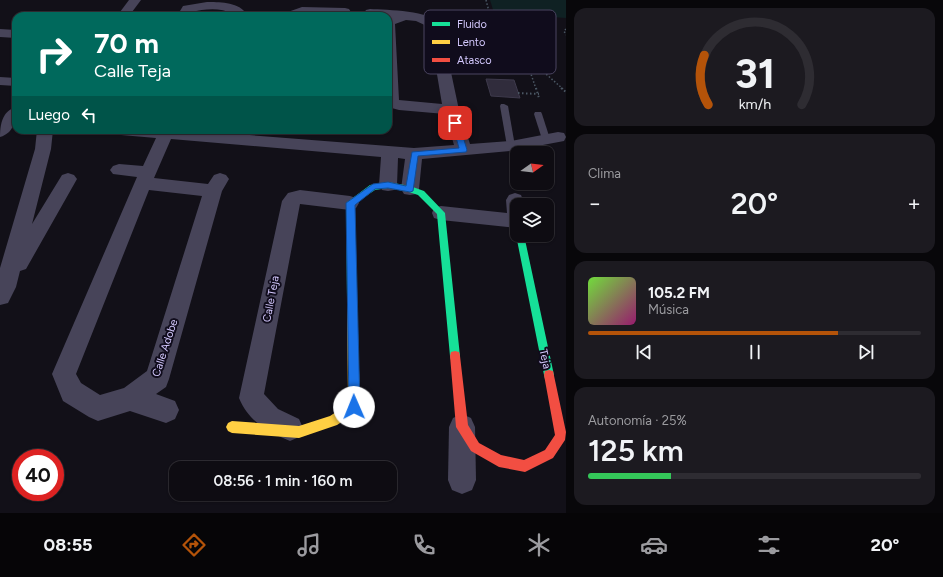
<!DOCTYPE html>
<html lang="es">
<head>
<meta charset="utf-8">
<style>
  :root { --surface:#0e0c12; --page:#1c1a20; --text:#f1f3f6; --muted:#9b9b9f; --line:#2e2c32; --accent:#b45309 }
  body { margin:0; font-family:Figtree,sans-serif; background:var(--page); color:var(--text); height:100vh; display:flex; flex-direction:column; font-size:15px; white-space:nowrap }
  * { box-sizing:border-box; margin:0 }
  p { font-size:13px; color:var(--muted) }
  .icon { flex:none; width:22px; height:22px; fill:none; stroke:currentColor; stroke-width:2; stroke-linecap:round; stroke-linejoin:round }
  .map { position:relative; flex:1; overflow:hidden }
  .sheet { display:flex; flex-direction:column; gap:8px; padding:8px; background:#08070a; width:377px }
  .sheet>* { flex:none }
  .hud { position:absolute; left:12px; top:12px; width:380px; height:122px; border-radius:12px; box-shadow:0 1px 3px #0004,0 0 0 1px var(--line); background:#00695c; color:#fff; overflow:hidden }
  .needle { width:26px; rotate:76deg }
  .controls { position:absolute; left:510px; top:146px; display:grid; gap:8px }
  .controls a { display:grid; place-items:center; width:44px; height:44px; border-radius:8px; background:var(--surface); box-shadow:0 1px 3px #0004,0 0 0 1px var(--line); font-size:20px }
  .speed { position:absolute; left:12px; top:449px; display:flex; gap:8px; font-size:20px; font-weight:700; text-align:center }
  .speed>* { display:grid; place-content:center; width:52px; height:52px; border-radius:50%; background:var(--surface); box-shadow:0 1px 3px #0004,0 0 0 1px var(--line); line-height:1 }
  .speed .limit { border:6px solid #d22; background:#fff; color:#111 }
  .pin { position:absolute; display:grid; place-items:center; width:34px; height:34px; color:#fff; margin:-17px; border-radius:8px; box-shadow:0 2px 6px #0006 }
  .me { position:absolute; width:44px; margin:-22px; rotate:359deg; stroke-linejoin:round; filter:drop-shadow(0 0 3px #0008) }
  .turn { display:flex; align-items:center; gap:14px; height:84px; padding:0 16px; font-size:18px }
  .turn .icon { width:52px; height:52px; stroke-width:2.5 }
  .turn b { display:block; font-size:28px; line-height:34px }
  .then { display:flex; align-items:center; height:38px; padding:0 16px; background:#0003; gap:8px; font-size:15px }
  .big { font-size:30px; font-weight:600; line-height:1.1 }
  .sheet .tile { flex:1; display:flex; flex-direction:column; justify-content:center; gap:6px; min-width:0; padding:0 14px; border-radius:12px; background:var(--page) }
  .sheet .dial { align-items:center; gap:0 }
  .dial svg { height:104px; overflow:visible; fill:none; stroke:var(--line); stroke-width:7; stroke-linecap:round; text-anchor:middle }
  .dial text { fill:var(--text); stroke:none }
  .song { display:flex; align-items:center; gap:12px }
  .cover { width:48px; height:48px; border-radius:6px; background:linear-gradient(135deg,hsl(100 70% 55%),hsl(320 70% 35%)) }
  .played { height:4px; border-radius:2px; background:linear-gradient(90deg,var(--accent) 75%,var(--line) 75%) }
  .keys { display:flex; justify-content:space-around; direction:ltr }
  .heat { display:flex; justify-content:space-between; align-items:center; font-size:22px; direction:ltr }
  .charge { height:6px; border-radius:3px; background:linear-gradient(90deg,#34c759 25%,var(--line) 0) }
  .trip { position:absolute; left:169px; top:461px; width:228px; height:40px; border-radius:12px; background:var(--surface); box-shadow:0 1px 3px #0004,0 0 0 1px var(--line); font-weight:600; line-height:40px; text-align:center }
  .tab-bar { display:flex; height:64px; justify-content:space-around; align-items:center; background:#060507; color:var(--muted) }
  .tab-bar .icon { width:28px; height:28px }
  .tab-bar .selected { color:var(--accent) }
  .tab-bar b { font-size:18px; color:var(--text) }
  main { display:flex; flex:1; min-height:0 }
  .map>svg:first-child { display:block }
  .green { fill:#0f2123 }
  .building { fill:#302c3c; stroke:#3e3a4c }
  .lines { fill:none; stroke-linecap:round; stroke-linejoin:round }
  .path-far1 { stroke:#4b5764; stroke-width:1.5; stroke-dasharray:1.5 2; stroke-linecap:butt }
  .path { stroke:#4b5764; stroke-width:2; stroke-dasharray:1.5 2.5; stroke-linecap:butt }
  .lane { fill:#474459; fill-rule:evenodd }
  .street { fill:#474459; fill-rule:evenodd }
  .fast { fill:#16e098; fill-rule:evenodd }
  .slow { fill:#ffcf43; fill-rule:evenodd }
  .jam { fill:#f24e42; fill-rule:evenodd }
  .route { fill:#1a73e8; stroke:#114b97 }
  .labels { text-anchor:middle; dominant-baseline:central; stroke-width:4; stroke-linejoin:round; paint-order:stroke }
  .street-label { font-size:11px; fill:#d3c8fd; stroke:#100c1c }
  .key { fill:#100c1c; stroke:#4a4460; stroke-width:1 }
  .key-label { font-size:11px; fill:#d3c8fd }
</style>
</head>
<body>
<main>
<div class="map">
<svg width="566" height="513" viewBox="0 0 566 513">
  <rect width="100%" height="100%" fill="#121018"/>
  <path class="green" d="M 490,0 L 566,0 L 566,18 L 494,13 Z"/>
  <path class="building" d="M 486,79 L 514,80 L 520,98 L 491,96 Z"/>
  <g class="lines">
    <g class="path-far1">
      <path d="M 486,0 L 492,23 L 489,27 L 489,33 L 497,42"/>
      <path d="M 566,29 L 564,31 L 566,35"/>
      <path d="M 490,43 L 498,43 L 508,48 L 509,52 C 500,58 490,56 484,47 Z"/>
      <path d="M 505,55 L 546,74 L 563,89"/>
      <path d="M 529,68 L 536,89"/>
    </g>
    <g class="path">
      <path d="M 536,88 L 539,98"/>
      <path d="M 561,88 L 566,92"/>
      <path d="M 518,93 L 539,94"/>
    </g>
    <g class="lane">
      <path d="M 501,104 L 504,104 L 508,106 L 515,146 L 511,149 L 507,146 L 500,106 Z"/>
      <path d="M 535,112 L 541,112 L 542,114 L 550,139 L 549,141 L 546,142 L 542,139 L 534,114 Z"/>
    </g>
    <g class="street">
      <path d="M 129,0 L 141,0 L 129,16 L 117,16 Z"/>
      <path d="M 207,2 C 218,2 237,2 245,12 L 244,16 L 232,16 L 233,14 C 220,7 205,9 191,12 L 189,16 L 177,16 L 183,6 Z"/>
      <path d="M 302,7 L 345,8 L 349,9 L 351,12 L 349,15 L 345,16 L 303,15 L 283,16 L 285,13 Z"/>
      <path d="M 370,9 C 388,10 430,10 441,25 L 459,110 L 470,144 L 511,141 L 558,132 L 564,133 L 566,137 L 564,141 L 511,151 L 422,159 L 419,189 L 416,194 L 410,195 L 404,194 L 401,189 L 405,159 L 398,158 L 397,185 L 394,190 L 388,191 L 382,190 L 379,185 L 381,157 L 171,139 L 154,178 L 208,184 L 214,175 L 220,173 L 226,175 L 229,179 L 222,191 L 169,379 L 166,387 L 156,394 L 175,401 L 179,410 L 175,419 L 166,423 L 130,411 L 98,421 L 89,417 L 63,401 L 52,374 L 137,177 L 113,174 L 110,170 L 113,166 L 119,164 L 143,166 L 156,138 L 121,135 L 115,134 L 113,130 L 185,130 L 414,148 L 454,145 L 445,114 L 399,110 L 388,107 L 389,18 L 388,16 L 366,16 L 364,13 L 366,10 ZM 406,20 L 416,21 L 429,27 L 442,104 L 399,100 L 395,24 ZM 149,190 L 202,196 L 147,371 L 124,388 L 100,395 L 81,383 L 76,374 Z"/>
      <path d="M 0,29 L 16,30 L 16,38 L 0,37 Z"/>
      <path d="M 0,77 L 16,78 L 16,86 L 0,85 Z"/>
      <path d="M 16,107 C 16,120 14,133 0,137 C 0,125 2,111 16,107 Z"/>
      <path d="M 37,130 L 53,130 L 51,149 L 32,224 L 62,175 L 68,173 L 74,175 L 77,179 L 26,269 L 20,271 L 16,287 L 8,303 L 0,305 L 0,268 L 35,149 Z"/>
      <path d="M 300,190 L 350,196 L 356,198 L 359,203 L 356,208 L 350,210 L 300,204 L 264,394 L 278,409 L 299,419 L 303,428 L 299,437 L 290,441 C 267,431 249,422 239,398 L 282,201 L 288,193 Z"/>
      <path d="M 515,193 L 521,195 L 525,205 L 517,205 L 517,228 L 441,220 L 434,218 L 432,213 L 434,208 L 441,206 L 507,213 L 506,200 L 509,195 Z"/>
      <path d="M 462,414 L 471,418 L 475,427 L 476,480 L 472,490 L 462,494 L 452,490 L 448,480 L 449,427 L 453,418 Z"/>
    </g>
    <g class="fast">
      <path d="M 388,182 L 410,186 L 424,191 L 445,213 L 460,356 L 459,360 L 455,361 L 451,360 L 450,356 L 437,214 L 418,195 L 409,192 L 388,188 L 375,190 L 354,204 L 357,297 L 355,300 L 352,301 L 349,300 L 347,297 L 346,203 L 370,185 Z"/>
      <path d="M 517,233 L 517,235 L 524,235 L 554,375 L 553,379 L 549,380 L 545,379 L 544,375 L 516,235 Z"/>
    </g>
    <path class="slow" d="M 352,293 L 355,294 L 357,297 L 360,407 L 358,411 L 337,425 L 299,438 L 232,433 L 228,431 L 226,427 L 228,423 L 232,421 L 299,426 L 330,416 L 348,404 L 347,297 L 349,294 Z"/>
    <path class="jam" d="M 455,351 L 459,352 L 460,356 L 468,425 L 479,443 L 501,455 L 524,460 L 545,450 L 555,435 L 544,375 L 545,371 L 549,370 L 553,371 L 566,432 L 565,440 L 553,458 L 525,472 L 499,467 L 471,451 L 456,427 L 450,356 L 451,352 Z"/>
  </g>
  <path class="route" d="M 455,121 L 459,123 L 467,150 L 466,152 L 418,156 L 413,191 L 410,192 L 388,188 L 375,189 L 355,205 L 360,407 L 358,411 L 354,413 L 350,411 L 349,407 L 346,203 L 373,184 L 388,182 L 406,186 L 412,152 L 459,148 L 452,123 Z"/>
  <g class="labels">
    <g class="street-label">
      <text transform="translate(271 299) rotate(-79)">Calle Teja</text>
      <text transform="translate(165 348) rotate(-72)">Calle Adobe</text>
      <text transform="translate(545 359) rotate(78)">Teja</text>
    </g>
  </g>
  <rect x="424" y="10" width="132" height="64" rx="6" class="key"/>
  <rect x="432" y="22" width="18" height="4" fill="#16e098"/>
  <rect x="432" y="40" width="18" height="4" fill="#ffcf43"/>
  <rect x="432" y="58" width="18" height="4" fill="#f24e42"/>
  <g class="key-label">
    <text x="457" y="28">Fluido</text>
    <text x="457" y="46">Lento</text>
    <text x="457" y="64">Atasco</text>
  </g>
</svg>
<div class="controls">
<a><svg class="needle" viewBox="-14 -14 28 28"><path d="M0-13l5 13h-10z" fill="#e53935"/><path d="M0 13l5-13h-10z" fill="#9b9b9f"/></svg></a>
<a><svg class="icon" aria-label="layers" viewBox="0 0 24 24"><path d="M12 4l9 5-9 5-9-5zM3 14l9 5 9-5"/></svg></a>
</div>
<div class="speed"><div class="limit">40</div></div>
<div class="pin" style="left:455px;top:123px;background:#d93025"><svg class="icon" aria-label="arrive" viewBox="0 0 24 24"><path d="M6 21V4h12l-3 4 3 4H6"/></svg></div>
<svg class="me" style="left:354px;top:407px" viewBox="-20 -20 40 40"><circle r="19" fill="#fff"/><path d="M0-13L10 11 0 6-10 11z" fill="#1a73e8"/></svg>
<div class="trip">08:56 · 1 min · 160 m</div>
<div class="hud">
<div class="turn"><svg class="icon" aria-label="right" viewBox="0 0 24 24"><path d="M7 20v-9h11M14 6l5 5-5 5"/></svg><div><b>70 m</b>Calle Teja</div></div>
<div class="then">Luego<svg class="icon" aria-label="left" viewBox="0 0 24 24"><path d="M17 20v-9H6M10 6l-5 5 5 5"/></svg></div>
</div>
</div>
<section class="sheet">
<div class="tile dial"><svg viewBox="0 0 100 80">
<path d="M14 69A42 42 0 1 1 86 69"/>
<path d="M14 69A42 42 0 0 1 11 31" stroke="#b45309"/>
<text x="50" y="56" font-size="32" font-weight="700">31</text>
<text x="50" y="72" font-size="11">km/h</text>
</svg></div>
<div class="tile"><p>Clima</p>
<div class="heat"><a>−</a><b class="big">20°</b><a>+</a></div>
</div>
<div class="tile">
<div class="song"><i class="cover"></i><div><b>105.2 FM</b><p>Música</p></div></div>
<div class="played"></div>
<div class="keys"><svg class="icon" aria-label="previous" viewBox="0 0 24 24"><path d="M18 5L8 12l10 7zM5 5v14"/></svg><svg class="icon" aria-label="pause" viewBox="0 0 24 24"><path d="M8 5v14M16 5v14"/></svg><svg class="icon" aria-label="next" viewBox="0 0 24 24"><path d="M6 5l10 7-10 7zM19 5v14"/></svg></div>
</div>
<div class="tile"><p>Autonomía · 25%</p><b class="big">125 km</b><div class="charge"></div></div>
</section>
</main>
<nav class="tab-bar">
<b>08:55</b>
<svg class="icon selected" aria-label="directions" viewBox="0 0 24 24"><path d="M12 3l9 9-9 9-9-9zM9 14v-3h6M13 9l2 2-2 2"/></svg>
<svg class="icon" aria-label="music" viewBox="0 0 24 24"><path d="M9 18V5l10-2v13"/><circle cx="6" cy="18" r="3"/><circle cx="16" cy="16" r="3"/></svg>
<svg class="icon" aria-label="phone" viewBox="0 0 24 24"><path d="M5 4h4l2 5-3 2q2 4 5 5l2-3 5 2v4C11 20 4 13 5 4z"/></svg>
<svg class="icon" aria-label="climate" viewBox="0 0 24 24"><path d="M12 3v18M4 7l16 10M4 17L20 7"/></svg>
<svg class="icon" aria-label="car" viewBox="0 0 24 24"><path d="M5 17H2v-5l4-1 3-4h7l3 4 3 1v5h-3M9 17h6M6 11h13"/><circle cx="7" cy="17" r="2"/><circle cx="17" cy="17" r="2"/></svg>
<svg class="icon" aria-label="filters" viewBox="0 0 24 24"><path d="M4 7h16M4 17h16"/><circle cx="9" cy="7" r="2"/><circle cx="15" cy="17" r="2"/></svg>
<b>20°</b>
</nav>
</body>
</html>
